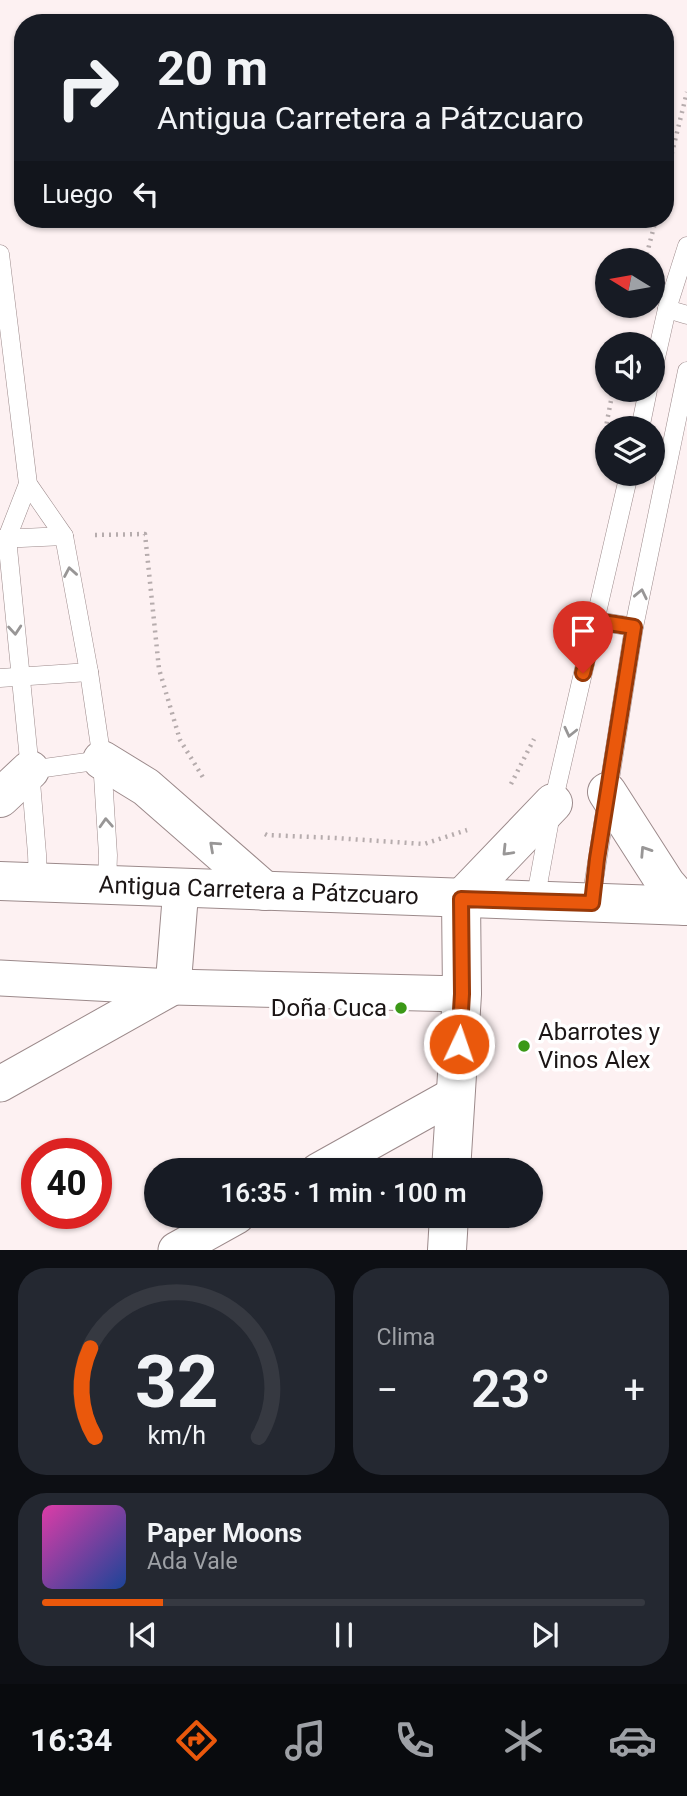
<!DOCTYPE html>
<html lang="es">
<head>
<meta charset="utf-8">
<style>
  :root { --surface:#171b24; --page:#242831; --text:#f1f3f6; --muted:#9ea1a6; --line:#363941; --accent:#ea580c }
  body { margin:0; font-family:Roboto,sans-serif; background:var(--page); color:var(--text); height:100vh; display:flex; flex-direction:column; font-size:26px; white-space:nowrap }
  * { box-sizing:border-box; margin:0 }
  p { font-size:23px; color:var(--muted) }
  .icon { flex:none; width:38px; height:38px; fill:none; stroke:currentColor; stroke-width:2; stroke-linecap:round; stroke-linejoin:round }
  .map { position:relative; height:1250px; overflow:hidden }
  .side { display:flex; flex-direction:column; gap:18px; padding:18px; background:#0d0f14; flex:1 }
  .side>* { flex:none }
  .banner { position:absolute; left:14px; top:14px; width:660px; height:214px; border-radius:28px; box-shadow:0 2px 5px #0004; background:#171b24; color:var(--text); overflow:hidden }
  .needle { width:46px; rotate:281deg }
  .tools { position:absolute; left:595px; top:248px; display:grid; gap:14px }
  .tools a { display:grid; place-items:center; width:70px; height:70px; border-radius:50%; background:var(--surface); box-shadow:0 2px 5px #0004; font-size:35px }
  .speed { position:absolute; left:21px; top:1138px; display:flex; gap:14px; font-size:35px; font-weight:700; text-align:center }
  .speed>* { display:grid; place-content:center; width:91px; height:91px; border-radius:50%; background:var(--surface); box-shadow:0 2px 5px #0004; line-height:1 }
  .speed .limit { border:10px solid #d22; background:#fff; color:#111 }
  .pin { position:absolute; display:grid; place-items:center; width:60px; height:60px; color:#fff; margin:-72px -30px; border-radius:50% 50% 50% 0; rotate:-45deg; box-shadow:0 0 7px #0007 }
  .pin .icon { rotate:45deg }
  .me { position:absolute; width:77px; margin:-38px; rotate:3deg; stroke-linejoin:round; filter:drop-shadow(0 0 5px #0008) }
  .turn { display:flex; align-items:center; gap:24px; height:147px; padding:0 28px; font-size:32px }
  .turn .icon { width:91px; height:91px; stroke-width:2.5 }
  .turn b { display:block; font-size:49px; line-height:60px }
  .then { display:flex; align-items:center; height:66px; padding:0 28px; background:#0003; gap:14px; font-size:26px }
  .big { font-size:52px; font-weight:600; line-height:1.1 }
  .side .tile { flex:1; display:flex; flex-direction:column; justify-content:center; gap:10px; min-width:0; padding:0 24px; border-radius:28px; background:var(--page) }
  .side .dial { align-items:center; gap:0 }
  .dial svg { height:182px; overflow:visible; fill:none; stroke:var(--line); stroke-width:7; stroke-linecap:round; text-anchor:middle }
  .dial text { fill:var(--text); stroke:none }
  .song { display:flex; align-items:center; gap:21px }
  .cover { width:84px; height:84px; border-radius:10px; background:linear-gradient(135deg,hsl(320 70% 55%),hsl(220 70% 35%)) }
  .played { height:7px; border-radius:4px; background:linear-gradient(90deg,var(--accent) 20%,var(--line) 20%) }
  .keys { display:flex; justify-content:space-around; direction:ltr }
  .heat { display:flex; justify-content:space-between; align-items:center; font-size:38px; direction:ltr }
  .side .tiles { flex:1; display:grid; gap:18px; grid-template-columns:1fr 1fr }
  .tile:last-child { grid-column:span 2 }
  .trip { position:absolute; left:144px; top:1158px; width:399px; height:70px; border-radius:35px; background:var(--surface); box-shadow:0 2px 5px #0004; font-weight:600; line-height:70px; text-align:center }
  .tabs { display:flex; height:112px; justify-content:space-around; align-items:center; background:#090b0e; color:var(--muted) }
  .tabs .icon { width:49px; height:49px }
  .tabs .on { color:var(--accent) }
  .tabs b { font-size:32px; color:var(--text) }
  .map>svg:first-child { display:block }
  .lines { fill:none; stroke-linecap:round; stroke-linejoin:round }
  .lane-casing { stroke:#9c8a8b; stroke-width:19 }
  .street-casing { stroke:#9c8a8b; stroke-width:37 }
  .secondary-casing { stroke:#9c8a8b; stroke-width:40 }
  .path { stroke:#b6acad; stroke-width:4.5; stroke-dasharray:2 5; stroke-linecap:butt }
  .lane { stroke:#fff; stroke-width:18 }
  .street { stroke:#fff; stroke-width:35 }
  .secondary { stroke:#fff; stroke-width:38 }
  .oneway { stroke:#989696 }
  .route-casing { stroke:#983908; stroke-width:18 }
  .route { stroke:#ea580c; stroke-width:12 }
  .poi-dot { fill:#3b9816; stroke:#fff; stroke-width:2.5 }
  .labels { text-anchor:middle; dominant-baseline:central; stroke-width:7; stroke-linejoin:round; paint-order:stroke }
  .street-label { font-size:24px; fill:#1b1515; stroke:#fff }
  .poi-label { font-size:24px; fill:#1b1515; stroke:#fff; text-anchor:end }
</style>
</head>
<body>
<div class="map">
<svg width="687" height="1250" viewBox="0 0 687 1250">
  <rect width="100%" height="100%" fill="#fdf1f2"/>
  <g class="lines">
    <g class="lane-casing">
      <g id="lane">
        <path d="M 0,254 L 28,484 L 64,536 L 89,672 L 102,760 L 108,855 L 107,885"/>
        <path d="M 667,309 L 687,315"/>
        <path d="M 653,371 L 667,309 L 687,246"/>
        <path d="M 640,429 L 648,390"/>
        <path d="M 28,484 L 7,538 L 30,770 L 37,854 L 38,883"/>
        <path d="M 0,539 L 64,536"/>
        <path d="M 596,621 L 634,627"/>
        <path d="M 0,678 L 89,672"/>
        <path d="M 30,770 L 102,760"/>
        <path d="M 535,901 L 553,803 L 629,474"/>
        <path d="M 592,903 L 594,881 L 634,627 L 687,371"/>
      </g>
    </g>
    <g class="street-casing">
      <g id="street">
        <path d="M 0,978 L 173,987 L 462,994"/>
        <path d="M 0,1084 L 173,987 L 181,888"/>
        <path d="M 318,1171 L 456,1094"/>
        <path d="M 176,1250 L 237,1216"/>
      </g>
    </g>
    <g class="secondary-casing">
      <g id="secondary">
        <path d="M 102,760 L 146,787 L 265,891"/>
        <path d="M 607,792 L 666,884 L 685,906"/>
        <path d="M 0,798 L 30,770"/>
        <path id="s1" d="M 0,881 L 687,906"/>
        <path d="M 451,1171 L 462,994 L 461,899 L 553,803"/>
        <path d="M 447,1250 L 449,1216"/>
      </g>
    </g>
    <g class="path">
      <path d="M 665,181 L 687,92"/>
      <path d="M 645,261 L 656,219"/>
      <path d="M 600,458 L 613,390"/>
      <path d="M 95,535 L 145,534 L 159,669 L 180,740 L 204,779"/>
      <path d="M 511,784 L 534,739"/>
      <path d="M 265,834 L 267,835 L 335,838 L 424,844 L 467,830"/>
    </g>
    <use href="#lane" class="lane"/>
    <use href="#street" class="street"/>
    <use href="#secondary" class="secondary"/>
  </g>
  <defs><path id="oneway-chevron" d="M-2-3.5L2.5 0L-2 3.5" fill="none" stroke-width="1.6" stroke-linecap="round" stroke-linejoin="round" transform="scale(1.75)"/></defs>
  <g class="oneway">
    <use href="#oneway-chevron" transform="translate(70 572) rotate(-100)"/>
    <use href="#oneway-chevron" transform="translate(641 594) rotate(-78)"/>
    <use href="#oneway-chevron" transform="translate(15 630) rotate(85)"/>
    <use href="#oneway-chevron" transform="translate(570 732) rotate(103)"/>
    <use href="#oneway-chevron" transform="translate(106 823) rotate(-93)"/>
    <use href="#oneway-chevron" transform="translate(214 846) rotate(-138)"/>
    <use href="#oneway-chevron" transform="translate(507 851) rotate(134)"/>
    <use href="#oneway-chevron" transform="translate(645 851) rotate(-123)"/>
  </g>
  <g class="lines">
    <g class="route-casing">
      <path id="route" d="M 459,1044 L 462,994 L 461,899 L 592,903 L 597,859 L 634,627 L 596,621 L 583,673"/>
    </g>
    <use href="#route" class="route"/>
  </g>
  <g class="poi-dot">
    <circle cx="401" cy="1008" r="7"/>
    <circle cx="524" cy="1046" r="7"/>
  </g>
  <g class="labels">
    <g class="street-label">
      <text stroke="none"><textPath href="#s1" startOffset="259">Antigua Carretera a Pátzcuaro</textPath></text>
    </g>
    <g class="poi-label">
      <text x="387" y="1008">Doña Cuca</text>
      <text x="538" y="1032" text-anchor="start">Abarrotes y<tspan x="538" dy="28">Vinos Alex</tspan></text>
    </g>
  </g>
</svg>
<div class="tools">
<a><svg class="needle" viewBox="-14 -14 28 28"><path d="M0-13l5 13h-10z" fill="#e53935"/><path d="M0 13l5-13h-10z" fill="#9ea1a6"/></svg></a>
<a><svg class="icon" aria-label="sound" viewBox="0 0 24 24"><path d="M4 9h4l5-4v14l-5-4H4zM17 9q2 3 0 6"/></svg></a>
<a><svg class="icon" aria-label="layers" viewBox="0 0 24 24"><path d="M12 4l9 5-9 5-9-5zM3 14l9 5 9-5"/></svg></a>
</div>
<div class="speed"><div class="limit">40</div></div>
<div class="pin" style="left:583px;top:673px;background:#d93025"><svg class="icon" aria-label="arrive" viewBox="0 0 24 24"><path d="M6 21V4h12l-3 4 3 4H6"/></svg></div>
<svg class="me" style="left:459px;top:1044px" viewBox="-20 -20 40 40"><circle r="17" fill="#ea580c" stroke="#fff" stroke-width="3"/><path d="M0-11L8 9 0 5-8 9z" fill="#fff"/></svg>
<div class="trip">16:35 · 1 min · 100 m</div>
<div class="banner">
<div class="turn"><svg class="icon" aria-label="right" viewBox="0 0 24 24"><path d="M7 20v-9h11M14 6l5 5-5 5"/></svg><div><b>20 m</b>Antigua Carretera a Pátzcuaro</div></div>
<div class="then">Luego<svg class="icon" aria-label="left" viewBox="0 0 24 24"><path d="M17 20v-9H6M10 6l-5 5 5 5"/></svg></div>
</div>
</div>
<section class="side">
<div class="tiles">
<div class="tile dial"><svg viewBox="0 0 100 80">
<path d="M14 69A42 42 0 1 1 86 69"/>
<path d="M14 69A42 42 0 0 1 12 30" stroke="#ea580c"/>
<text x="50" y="56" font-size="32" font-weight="700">32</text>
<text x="50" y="72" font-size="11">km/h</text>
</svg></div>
<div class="tile"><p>Clima</p>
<div class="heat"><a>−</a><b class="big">23°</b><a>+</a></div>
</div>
<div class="tile">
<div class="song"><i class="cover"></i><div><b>Paper Moons</b><p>Ada Vale</p></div></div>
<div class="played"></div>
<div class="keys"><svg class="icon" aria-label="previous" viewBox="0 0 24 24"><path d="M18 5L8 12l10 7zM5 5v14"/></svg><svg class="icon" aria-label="pause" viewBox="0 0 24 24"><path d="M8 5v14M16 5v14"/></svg><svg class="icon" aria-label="next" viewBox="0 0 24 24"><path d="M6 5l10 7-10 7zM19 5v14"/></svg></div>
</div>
</div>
</section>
<nav class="tabs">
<b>16:34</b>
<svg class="icon on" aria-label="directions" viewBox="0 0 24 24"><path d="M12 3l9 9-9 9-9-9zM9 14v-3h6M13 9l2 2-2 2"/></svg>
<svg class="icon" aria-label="music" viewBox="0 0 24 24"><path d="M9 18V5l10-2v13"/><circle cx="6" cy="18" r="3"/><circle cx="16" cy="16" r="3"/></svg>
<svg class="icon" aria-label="phone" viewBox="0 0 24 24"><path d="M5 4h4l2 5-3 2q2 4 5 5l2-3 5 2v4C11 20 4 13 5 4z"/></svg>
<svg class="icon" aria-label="climate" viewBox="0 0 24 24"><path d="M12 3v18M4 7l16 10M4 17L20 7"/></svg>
<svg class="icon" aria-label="car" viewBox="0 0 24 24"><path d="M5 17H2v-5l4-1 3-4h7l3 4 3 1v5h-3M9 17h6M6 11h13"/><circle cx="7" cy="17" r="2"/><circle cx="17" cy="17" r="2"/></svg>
</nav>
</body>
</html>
